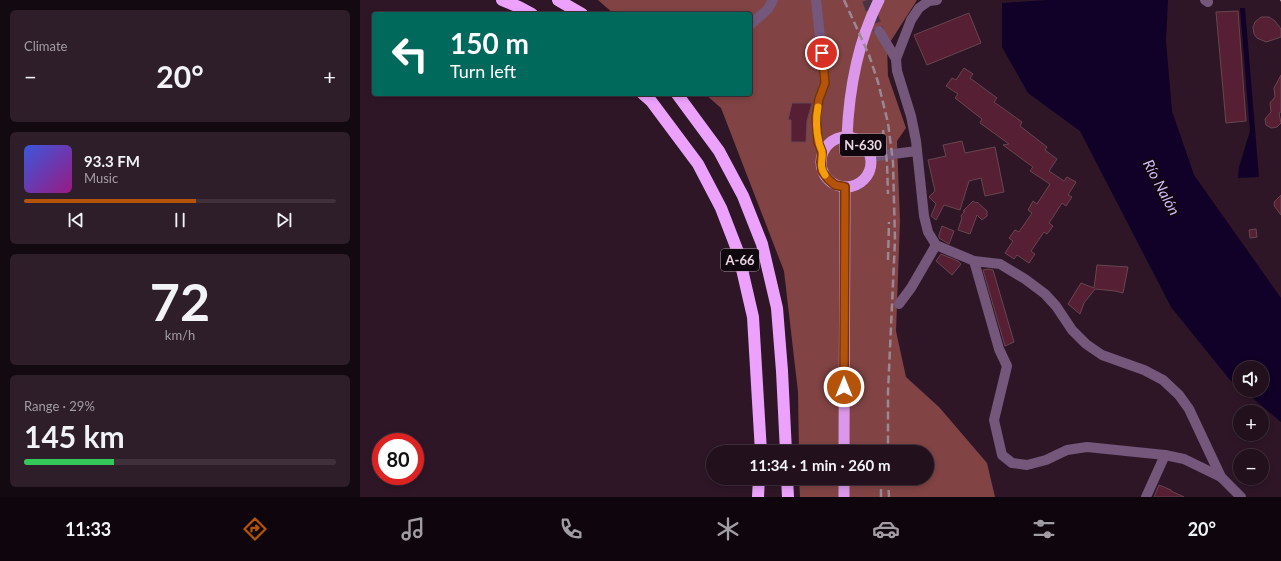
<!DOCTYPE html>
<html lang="en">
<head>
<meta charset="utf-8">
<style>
  :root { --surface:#22101d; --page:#2e1e2a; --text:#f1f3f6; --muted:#a29da4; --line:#3f303b; --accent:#b45309 }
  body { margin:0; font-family:Lato,sans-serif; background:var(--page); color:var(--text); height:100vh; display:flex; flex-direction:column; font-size:15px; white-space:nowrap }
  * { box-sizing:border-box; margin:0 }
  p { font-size:13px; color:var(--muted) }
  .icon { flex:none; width:22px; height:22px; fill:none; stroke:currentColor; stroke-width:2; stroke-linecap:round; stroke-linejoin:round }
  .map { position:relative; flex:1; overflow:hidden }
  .side { display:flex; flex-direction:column; gap:10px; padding:10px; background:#130910; width:360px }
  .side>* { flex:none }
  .banner { position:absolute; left:12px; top:12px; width:380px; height:84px; border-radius:4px; box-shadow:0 2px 6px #0003,0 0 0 1px var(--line); background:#00695c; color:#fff; overflow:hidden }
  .controls { position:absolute; left:873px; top:361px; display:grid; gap:8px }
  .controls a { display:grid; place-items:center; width:36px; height:36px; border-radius:50%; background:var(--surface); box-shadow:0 2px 6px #0003,0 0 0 1px var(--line); font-size:20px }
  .speed { position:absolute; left:12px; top:433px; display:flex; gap:8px; font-size:20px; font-weight:700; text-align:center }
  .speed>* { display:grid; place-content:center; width:52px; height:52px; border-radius:50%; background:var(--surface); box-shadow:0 2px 6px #0003,0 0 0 1px var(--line); line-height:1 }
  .speed .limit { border:6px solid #d22; background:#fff; color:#111 }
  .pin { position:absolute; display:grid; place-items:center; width:34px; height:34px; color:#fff; margin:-17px; border:2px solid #fff; border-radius:50%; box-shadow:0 1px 4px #0007 }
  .me { position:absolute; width:44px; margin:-22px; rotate:0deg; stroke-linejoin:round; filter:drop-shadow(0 0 3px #0008) }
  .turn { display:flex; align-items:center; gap:14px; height:84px; padding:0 12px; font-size:18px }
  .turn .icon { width:52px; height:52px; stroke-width:2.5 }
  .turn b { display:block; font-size:28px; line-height:34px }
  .big { font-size:30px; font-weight:700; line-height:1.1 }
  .side .card { flex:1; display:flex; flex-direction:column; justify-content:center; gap:6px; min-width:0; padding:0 14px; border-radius:6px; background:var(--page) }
  .side .dial { align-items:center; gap:0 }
  .dial b { font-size:52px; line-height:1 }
  .song { display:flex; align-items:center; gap:12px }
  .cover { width:48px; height:48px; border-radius:6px; background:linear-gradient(135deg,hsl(230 70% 55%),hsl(310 70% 35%)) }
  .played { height:4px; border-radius:2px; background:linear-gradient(90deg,var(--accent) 55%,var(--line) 55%) }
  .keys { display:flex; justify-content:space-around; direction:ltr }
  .heat { display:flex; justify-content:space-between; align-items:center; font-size:22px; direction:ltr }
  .charge { height:6px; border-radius:3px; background:linear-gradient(90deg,#34c759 29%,var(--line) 0) }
  .trip { position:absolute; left:346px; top:445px; width:228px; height:40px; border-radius:20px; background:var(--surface); box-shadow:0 2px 6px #0003,0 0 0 1px var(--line); font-weight:700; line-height:40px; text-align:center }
  .tabs { display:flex; height:64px; justify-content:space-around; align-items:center; background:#0e060c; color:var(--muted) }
  .tabs .icon { width:28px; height:28px }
  .tabs .active { color:var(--accent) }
  .tabs b { font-size:18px; color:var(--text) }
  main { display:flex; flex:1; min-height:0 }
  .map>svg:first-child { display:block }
  .forest { fill:#814344 }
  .water { fill:#110027 }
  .building { fill:#561f33; stroke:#674650 }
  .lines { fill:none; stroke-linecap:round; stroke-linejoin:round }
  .minor-tunnel { stroke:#4a3343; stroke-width:10; stroke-dasharray:10 5; stroke-linecap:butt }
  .minor { stroke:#74577a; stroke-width:10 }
  .trunk { stroke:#db98ea; stroke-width:11 }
  .motorway { stroke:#eca2fc; stroke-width:12 }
  .rail { stroke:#9c8795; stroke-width:2.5; stroke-dasharray:8 4; stroke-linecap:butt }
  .route-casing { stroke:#753606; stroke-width:10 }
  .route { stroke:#b45309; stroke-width:7 }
  .slow { stroke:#f59e0b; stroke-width:7 }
  .labels { text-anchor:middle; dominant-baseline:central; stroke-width:4; stroke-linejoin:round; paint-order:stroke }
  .shield { fill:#10060d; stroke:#a898a2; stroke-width:1 }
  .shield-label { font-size:13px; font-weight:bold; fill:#e9d7e2 }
  .water-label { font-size:15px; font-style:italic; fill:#cfb9f9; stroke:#10060d }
</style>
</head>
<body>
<main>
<section class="side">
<div class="card"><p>Climate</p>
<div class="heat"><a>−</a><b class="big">20°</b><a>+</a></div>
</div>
<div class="card">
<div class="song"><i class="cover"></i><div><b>93.3 FM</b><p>Music</p></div></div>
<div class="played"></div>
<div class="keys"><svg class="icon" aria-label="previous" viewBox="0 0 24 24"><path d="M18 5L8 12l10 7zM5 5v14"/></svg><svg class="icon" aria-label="pause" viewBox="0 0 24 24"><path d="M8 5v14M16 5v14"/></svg><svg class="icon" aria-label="next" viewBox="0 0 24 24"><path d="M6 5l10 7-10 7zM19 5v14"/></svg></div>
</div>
<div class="card dial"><b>72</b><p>km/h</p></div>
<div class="card"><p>Range · 29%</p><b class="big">145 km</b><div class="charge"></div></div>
</section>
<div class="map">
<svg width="921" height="497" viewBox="0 0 921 497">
  <rect width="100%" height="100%" fill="#2e1627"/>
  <path class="forest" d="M 238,0 L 557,0 L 527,47 L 528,76 L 546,128 L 537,141 L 540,221 L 536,331 L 546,377 L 579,407 L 627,463 L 635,497 L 440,497 L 439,478 L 567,478 L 567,452 L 439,452 L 438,392 L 424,271 L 361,108 L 345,94 L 390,94 L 390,14 L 254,14 Z"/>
  <g class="water">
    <path d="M 688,0 L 808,0 L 806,41 L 812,111 L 834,175 L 921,298 L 921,422 L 883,390 L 902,390 L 902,368 L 880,368 L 880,388 L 870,380 L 811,307 L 720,131 L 668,93 L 642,47 L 642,3 Z"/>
    <path d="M 880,8 L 885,8 L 899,177 L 878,178 L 879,167 L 890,131 Z"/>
  </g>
  <g class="building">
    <path d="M 878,11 L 886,121 L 866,123 L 856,12 Z"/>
    <path d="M 609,13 L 621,43 L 567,65 L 554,35 Z"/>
    <path d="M 901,17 L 909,17 L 915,21 L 921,29 L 921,37 L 906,42 L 897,38 L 894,34 L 893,27 L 895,22 Z"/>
    <path d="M 604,68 L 613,74 L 610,78 L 637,98 L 634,102 L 662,122 L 660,126 L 687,147 L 685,150 L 697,159 L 689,171 L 704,181 L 707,177 L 716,182 L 708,195 L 712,197 L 706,206 L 702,203 L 689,223 L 693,226 L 687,234 L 684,232 L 671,251 L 675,254 L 669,263 L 657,255 L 654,259 L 645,253 L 653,241 L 649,238 L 655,230 L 659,232 L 672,213 L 668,210 L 673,201 L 677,204 L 690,184 L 670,171 L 673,167 L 643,145 L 649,144 L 620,123 L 622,119 L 595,98 L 598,94 L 586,86 L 592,78 L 596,80 Z"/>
    <path d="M 921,75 L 921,112 L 919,113 L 921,123 L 917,127 L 911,128 L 906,125 L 905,119 L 911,112 L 910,103 L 915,97 L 914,88 Z"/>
    <path d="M 432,103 L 452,103 L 447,121 L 446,142 L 431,142 L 431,120 L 428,120 Z"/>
    <path d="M 602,141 L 605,153 L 635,147 L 644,192 L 625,196 L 621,178 L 609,181 L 600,210 L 584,205 L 576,220 L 571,216 L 576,204 L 569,197 L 575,191 L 568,160 L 586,156 L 583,145 Z"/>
    <path d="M 921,195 L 921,215 L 915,207 L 914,204 L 915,201 Z"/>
    <path d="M 613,201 L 616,203 L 617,202 L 627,211 L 627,216 L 622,220 L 617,215 L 610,234 L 598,230 L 602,218 L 601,216 L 605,211 L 603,211 Z"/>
    <path d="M 582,226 L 594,231 L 589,244 L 579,238 L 579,235 Z"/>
    <path d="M 896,229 L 897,237 L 890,238 L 889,230 Z"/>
    <path d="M 581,254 L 598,261 L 601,264 L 592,275 L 576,261 Z"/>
    <path d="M 737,265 L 768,267 L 763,293 L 755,291 L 735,289 L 724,303 L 720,314 L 708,304 L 721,283 L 734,288 Z"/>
    <path d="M 629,269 L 633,270 L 654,342 L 645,346 L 623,270 Z"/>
    <path d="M 799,485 L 811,490 L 811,491 L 824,497 L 794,497 Z"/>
  </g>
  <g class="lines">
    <path class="minor-tunnel" d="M 507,0 L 519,31"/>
    <g class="minor">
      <path d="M 456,0 L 465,83 L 459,99 L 456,117 L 458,142 L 462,152"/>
      <path d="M 577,0 L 569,1 L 559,8 L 551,20 L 536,59 L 537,71 L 551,116 L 556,141 L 564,216 L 568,232 L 576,245 L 614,261 L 640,264 L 665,279 L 685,294 L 696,306 L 712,330 L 726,344 L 742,355 L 784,370 L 803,380 L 819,395 L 829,409 L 861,477 L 881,497"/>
      <path d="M 845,0 L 848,2"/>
      <path d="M 390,25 L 408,9 L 413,0"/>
      <path d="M 519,31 L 536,59"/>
      <path d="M 509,157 L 557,151"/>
      <path d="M 614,261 L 639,349 L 647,366 L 634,420 L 642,455 L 652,463 L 667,465 L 686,460 L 707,450 L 727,447 L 805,455 L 824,459 L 861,477"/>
      <path d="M 539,304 L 551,288 L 576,245"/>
      <path d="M 786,497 L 805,455"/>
    </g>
    <g class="trunk">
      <path d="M 487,137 C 489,89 497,43 519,0"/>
      <circle cx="486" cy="162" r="25"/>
      <path d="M 484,452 L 485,187"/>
      <path d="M 484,497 L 484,478"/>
    </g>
    <g class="motorway">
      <path d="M 142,0 L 159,7 L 172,14"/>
      <path d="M 198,0 L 222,14"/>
      <path d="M 283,94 L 291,101 L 338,164 L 361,208 L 378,252 L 393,317 L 401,452"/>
      <path d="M 317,94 L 359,151 L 383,196 L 402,244 L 417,308 L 422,371 L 426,452"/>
      <path d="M 427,478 L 428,497"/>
      <path d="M 398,497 L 399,478"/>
    </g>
    <g class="rail">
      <path d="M 484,0 L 509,55 L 518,82 L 528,123 L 533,162 L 535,240 L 528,392 L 528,452"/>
      <path d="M 920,0 L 921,0"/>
      <path d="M 523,130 L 527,162 L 528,194"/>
      <path d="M 528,260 L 529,222"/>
      <path d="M 528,478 L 529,497"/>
      <path d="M 521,497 L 521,478"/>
    </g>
  </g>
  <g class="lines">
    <g class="route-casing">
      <path id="route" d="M 462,53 L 465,83 L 459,99 L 456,117 L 458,142 L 462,152 L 461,162 L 462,171 L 468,179 L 475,185 L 485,187 L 484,387"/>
    </g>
    <use href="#route" class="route"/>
    <path class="slow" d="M 458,107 C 456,118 456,131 459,142 C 459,145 461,148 462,151 C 464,160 458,164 465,175"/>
  </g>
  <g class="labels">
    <g class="shield">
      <rect x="480" y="134" width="46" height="22" rx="3"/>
      <rect x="361" y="249" width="38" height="22" rx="3"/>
    </g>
    <g class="shield-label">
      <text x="503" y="145">N-630</text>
      <text x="380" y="260">A-66</text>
    </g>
    <g class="water-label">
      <text transform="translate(802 187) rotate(62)">Río Nalón</text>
    </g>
  </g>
</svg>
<div class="controls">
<a><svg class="icon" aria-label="sound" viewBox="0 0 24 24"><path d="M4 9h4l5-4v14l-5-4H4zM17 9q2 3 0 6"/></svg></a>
<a>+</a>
<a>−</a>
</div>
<div class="speed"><div class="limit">80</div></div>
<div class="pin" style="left:462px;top:53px;background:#d93025"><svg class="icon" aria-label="arrive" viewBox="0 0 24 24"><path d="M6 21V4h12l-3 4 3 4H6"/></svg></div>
<svg class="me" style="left:484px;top:387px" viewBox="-20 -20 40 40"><circle r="17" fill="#b45309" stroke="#fff" stroke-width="3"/><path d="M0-11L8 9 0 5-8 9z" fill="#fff"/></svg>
<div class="trip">11:34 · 1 min · 260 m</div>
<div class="banner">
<div class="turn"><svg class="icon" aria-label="left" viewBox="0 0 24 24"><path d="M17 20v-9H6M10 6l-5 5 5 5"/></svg><div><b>150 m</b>Turn left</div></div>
</div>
</div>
</main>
<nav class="tabs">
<b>11:33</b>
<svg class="icon active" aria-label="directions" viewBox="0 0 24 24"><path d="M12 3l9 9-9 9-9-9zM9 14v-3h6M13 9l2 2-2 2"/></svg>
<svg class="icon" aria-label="music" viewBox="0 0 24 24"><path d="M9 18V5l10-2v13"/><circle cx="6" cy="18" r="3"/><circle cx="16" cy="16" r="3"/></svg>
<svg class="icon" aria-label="phone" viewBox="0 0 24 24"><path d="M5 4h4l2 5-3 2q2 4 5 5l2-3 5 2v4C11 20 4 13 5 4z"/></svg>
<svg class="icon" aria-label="climate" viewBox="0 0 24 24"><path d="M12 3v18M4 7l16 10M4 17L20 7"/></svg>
<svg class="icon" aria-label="car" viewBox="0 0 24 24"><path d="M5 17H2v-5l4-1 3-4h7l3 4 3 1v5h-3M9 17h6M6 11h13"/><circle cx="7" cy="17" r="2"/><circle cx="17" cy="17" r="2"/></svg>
<svg class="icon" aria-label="filters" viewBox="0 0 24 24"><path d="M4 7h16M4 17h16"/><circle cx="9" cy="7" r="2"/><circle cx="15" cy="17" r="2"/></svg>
<b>20°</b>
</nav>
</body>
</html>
